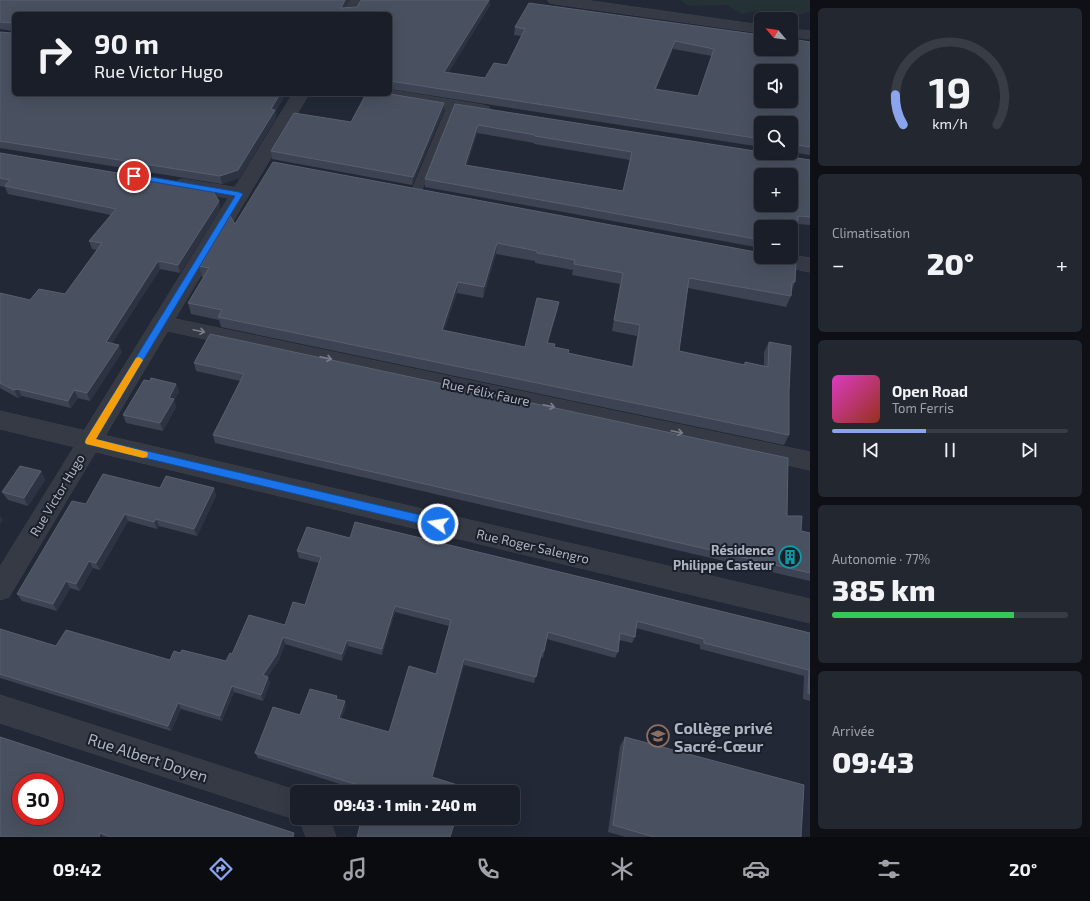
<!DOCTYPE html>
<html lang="fr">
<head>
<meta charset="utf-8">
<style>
  :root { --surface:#1a1e28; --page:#232730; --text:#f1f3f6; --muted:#9fa2a8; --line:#383c45; --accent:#8aa5ed }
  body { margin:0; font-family:"Exo 2",sans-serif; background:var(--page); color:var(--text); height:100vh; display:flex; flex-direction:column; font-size:15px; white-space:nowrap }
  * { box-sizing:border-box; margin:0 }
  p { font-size:13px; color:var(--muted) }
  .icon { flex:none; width:22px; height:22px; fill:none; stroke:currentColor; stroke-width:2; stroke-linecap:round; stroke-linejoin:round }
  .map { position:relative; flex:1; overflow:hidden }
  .side { display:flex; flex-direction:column; gap:8px; padding:8px; background:#0e1016; width:280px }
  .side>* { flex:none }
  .banner { position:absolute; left:12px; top:12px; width:380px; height:84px; border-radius:6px; box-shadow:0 4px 16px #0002,0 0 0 1px var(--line); background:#1a1e28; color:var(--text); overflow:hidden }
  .needle { width:26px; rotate:299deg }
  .buttons { position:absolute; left:754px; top:12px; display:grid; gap:8px }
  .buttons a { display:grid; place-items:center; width:44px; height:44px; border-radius:6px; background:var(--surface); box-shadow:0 4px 16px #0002,0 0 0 1px var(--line); font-size:20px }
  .speed { position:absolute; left:12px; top:773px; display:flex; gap:8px; font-size:20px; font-weight:700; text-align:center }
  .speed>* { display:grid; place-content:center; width:52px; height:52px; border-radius:50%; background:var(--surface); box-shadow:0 4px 16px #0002,0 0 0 1px var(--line); line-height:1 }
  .speed .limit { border:6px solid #d22; background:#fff; color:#111 }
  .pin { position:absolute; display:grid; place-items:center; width:34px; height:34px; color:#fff; margin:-17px; border:2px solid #fff; border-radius:50%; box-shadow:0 1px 4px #0007 }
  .me { position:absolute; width:44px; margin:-22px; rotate:283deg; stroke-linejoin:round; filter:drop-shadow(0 0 3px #0008) }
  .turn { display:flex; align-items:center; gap:14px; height:84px; padding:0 16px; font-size:18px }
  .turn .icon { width:52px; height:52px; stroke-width:2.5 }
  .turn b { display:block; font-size:28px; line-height:34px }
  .big { font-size:30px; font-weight:800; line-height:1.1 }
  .side .tile { flex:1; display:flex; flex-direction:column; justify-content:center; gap:6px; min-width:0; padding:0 14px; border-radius:6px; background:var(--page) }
  .side .dial { align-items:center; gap:0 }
  .dial svg { height:104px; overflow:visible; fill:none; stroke:var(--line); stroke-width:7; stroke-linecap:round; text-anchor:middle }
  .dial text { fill:var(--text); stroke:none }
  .song { display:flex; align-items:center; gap:12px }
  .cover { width:48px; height:48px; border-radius:6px; background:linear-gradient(135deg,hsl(310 70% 55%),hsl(10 70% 35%)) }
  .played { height:4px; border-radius:2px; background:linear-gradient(90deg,var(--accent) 40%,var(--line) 40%) }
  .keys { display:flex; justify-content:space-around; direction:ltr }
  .heat { display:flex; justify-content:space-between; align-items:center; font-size:22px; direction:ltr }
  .charge { height:6px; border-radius:3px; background:linear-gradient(90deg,#34c759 77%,var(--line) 0) }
  .trip { position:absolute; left:290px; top:785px; width:230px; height:40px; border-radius:6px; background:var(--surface); box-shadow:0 4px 16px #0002,0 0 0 1px var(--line); font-weight:800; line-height:40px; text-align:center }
  .menu { display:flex; height:64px; justify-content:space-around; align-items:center; background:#0a0c10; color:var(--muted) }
  .menu .icon { width:28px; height:28px }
  .menu .selected { color:var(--accent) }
  .menu b { font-size:18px; color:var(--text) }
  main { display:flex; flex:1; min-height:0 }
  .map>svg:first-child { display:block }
  .green { fill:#243236 }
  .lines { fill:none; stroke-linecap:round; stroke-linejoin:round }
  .service-casing { stroke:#3e434f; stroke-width:1 }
  .minor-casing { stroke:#3e434f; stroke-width:1 }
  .tertiary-casing { stroke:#3e434f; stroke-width:1 }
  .service { fill:#353a45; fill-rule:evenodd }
  .minor { fill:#353a45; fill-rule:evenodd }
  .tertiary { fill:#353a45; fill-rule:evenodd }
  .wall { fill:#3d4353; fill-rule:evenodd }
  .shaded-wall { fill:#2d3342 }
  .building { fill:#49505f; stroke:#595f6f; fill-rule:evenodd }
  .oneway { stroke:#787d8a }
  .route { fill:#1a73e8; stroke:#114b97 }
  .slow { fill:#f59e0b }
  .labels { text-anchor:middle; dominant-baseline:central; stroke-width:4; stroke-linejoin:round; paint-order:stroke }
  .street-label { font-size:13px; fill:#afb4c2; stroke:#1a1f2a }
  .poi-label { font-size:13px; font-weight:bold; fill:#afb4c2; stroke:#1a1f2a; text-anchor:end }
  .near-poi-label { font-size:16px; font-weight:bold; fill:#afb4c2; stroke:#1a1f2a; text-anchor:start }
  .near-street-label { font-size:16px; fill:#afb4c2; stroke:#1a1f2a }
</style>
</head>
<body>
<main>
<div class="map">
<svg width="810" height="837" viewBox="0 0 810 837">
  <rect width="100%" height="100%" fill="#222835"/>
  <path class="green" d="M 680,0 L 810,0 L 810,12 L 783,18 L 760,10 L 742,14 L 727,5 L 688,6 Z"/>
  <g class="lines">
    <g class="service-casing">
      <path id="service" d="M 452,102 L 456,105 L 421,192 L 416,195 L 413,194 L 411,192 L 448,105 Z"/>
    </g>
    <g class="minor-casing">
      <g id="minor">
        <path d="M 390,90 L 483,105 L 489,107 L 491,110 L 489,113 L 483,115 L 382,99 L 376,97 L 374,94 L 390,94 Z"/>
        <path d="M 183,179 L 239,188 L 245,190 L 248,194 L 245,198 L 239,200 L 177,189 L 174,185 L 177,181 Z"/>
        <path d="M 759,252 L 761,252 L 761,257 L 791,257 L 791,255 L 810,258 L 810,272 L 759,262 L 757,257 Z"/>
        <path d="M 161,316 L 810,452 L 810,470 L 154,328 L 151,323 L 154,318 Z"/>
        <path d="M 0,411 L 810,599 L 810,623 L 0,429 Z"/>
        <path d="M 0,695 L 301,792 L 297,792 L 297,818 L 329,818 L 336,837 L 306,837 L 299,819 L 297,820 L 0,723 Z"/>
      </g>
    </g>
    <g class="tertiary-casing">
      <g id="tertiary">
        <path d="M 351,0 L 365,0 L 356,14 L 342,14 Z"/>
        <path d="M 548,0 L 585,0 L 761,25 L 761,33 L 555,4 L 550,3 Z"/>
        <path d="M 791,29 L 810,31 L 810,39 L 791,37 Z"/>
        <path d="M 293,94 L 309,94 L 9,597 L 0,600 L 0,567 Z"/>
      </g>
    </g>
    <use href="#service" class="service"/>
    <use href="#minor" class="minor"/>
    <use href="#tertiary" class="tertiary"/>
  </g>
  <g class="wall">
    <path d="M 0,0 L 349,0 L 345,7 L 490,5 L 448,73 L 485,78 L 507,65 L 521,36 L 514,35 L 515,27 L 810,42 L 810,155 L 791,152 L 791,123 L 761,123 L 761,147 L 390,89 L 390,14 L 14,14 L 276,111 L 276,118 L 239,178 L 222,184 L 0,148 L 0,32 L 12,33 L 12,31 L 0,29 ZM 673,49 L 712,56 L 698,96 L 656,89 Z"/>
    <path d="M 444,103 L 444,110 L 412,185 L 272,159 L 271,151 L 351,122 Z"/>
    <path d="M 455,104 L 810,160 L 810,225 L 797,224 L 792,254 L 791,255 L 791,227 L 761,227 L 761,248 L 425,187 L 425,179 ZM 477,133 L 534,143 L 534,144 L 630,160 L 623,191 L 467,165 Z"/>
    <path d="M 0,153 L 219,201 L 220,209 L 180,273 L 160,269 L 112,343 L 122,352 L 90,401 L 78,398 L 71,408 L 22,396 L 18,398 L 0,388 L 0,293 L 30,300 L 65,294 L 97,250 L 92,249 L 89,241 L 111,215 L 8,194 L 5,187 L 0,186 Z"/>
    <path d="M 235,224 L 761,253 L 795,282 L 792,290 L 791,296 L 786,307 L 688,288 L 679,351 L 744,365 L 745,362 L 764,366 L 764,352 L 769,342 L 789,392 L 789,435 L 784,445 L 221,327 L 219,320 L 191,314 L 188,303 L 204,277 L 202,277 L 199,266 ZM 496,254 L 535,261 L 535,263 L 573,270 L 572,275 L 620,284 L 612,331 L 637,336 L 632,366 L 568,353 L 554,347 L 548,343 L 557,312 L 559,302 L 525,347 L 444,330 L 457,293 L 483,298 Z"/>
    <path d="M 210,334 L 787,516 L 801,531 L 810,533 L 810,581 L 215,443 L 213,435 L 240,381 L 196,371 L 194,363 Z"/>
    <path d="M 150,381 L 176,384 L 179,392 L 174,400 L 176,407 L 163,431 L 126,423 L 123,415 Z"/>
    <path d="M 41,471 L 45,480 L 28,506 L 8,500 L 2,492 Z"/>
    <path d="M 160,488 L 214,488 L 216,496 L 197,536 L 159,526 L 157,529 L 128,521 L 100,570 L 93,568 L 80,591 L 70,588 L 57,611 L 22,601 L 17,594 L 86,504 Z"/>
    <path d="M 350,538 L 810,633 L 810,701 L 803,699 L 804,676 L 700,649 L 700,645 L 636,628 L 635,637 L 632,643 L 619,640 L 618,652 L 615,658 L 547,639 L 543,658 L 540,657 L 534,683 L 464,665 L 432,777 L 464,787 L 463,792 L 365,792 L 258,758 L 255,753 L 300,715 L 337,699 L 346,707 L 341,718 L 389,732 L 436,674 L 449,626 L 395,612 L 382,655 L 348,646 L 342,661 L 285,644 L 279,660 L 267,677 L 270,683 L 263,701 L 234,692 L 222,721 L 181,709 L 171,731 L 0,678 L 0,629 L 56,646 L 170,660 L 180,653 L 226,661 L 232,654 L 285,625 L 305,605 L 319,563 L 299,558 L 297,551 Z"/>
    <path d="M 0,737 L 295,837 L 0,837 Z"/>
    <path d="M 625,737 L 801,837 L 625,837 L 608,832 L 620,746 Z"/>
  </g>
  <g class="shaded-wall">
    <path d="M 345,0 L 349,0 L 342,14 L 341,8 Z"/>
    <path d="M 489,0 L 490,0 L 490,5 L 444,80 L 444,72 Z"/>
    <path d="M 675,41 L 673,49 L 653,96 L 655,89 Z"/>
    <path d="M 280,94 L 286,94 L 276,111 L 276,118 L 239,178 L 222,184 L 220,176 L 271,109 Z"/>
    <path d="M 444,103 L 444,110 L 412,185 L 413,177 Z"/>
    <path d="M 478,125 L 477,133 L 464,173 L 465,165 Z"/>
    <path d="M 219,201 L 220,209 L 180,273 L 178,265 Z"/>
    <path d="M 497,243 L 496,254 L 483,298 L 484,287 Z"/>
    <path d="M 796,246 L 792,254 L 791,255 L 791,252 L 793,248 Z"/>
    <path d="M 158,261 L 160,269 L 108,349 L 106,342 Z"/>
    <path d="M 458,282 L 457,293 L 441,340 L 442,330 Z"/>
    <path d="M 559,302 L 557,312 L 546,353 L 547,343 Z"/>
    <path d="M 119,345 L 122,352 L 90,401 L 87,393 Z"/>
    <path d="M 176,384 L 179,392 L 174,400 L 176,407 L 163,431 L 160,423 L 169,398 Z"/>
    <path d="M 18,389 L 22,396 L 18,398 L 14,390 Z"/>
    <path d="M 74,390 L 78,398 L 71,408 L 68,401 Z"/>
    <path d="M 41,471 L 45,480 L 28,506 L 24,498 Z"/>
    <path d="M 214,488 L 216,496 L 197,536 L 194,529 Z"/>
    <path d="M 125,514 L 128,521 L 100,570 L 96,563 Z"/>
    <path d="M 0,516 L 3,520 L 0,524 Z"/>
    <path d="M 156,519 L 159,526 L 157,529 L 154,522 Z"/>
    <path d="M 89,561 L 93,568 L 80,591 L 76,584 Z"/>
    <path d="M 66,581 L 70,588 L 57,611 L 53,604 Z"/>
    <path d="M 395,606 L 395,612 L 382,655 L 382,649 Z"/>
    <path d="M 283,637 L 285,644 L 279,660 L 265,681 L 263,675 Z"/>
    <path d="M 347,640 L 348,646 L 342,661 L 342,654 Z"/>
    <path d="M 464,659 L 464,665 L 431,782 L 432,777 Z"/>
    <path d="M 268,677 L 270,683 L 263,701 L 261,695 Z"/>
    <path d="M 232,686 L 234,692 L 222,721 L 220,716 Z"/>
    <path d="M 345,701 L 346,707 L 340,723 L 339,718 Z"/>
    <path d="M 178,703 L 181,709 L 171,731 L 168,726 Z"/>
    <path d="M 100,833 L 104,837 L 99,837 Z"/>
  </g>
  <g class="building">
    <path d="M 0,0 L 345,0 L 341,8 L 357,7 L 361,0 L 489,0 L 444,72 L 485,78 L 494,63 L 507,65 L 525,29 L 515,27 L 529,3 L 761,35 L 761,49 L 791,49 L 791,39 L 810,42 L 810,147 L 791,144 L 791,123 L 761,123 L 761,139 L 390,81 L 390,14 L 14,14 L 14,94 L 280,94 L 271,109 L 275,110 L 238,170 L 220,176 L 0,141 L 0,32 L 12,33 L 12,23 L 0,22 ZM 675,41 L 714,49 L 698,96 L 655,89 ZM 761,71 L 791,71 L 791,101 L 761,101 Z"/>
    <path d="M 366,94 L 390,94 L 444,103 L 413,177 L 271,151 L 294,113 L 351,122 Z"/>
    <path d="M 455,104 L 761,152 L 761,153 L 765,153 L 810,160 L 810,217 L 798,216 L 796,246 L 793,248 L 791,248 L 791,227 L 761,227 L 761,240 L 425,179 ZM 478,125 L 535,135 L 535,136 L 632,152 L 623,191 L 465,165 ZM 761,175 L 791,175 L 791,205 L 761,205 Z"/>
    <path d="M 0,153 L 211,189 L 219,201 L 178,265 L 158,261 L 106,342 L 119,345 L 87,393 L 74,390 L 68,401 L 18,389 L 14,390 L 0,383 L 0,293 L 30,300 L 39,289 L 65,294 L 102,243 L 89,241 L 116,209 L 5,186 L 10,180 L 0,178 Z"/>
    <path d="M 273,162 L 761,253 L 761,257 L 783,257 L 796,260 L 795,282 L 792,282 L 791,296 L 689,278 L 679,351 L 745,365 L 745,362 L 768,367 L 769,342 L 791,346 L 789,392 L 789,435 L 218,317 L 222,310 L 188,303 L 209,268 L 199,266 L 230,216 L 235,224 ZM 497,243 L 537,251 L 537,253 L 575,260 L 574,264 L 623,273 L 614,320 L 640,325 L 633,367 L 568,353 L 569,350 L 554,347 L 555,344 L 547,343 L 559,302 L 537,298 L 525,347 L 442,330 L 458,282 L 484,287 Z"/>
    <path d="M 210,334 L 788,458 L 787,516 L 802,516 L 801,531 L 810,533 L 810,573 L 213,435 L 244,374 L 194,363 Z"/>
    <path d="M 151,378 L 176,384 L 169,398 L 174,399 L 160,423 L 123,415 L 144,380 L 150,381 Z"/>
    <path d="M 20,466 L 41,471 L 24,498 L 2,492 Z"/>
    <path d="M 103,474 L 160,488 L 166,476 L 214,488 L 194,529 L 156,519 L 154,522 L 125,514 L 96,563 L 89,561 L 76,584 L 66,581 L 53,604 L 17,594 L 72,501 L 86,504 Z"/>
    <path d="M 355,522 L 810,633 L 810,694 L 808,693 L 809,670 L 704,643 L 704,639 L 637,621 L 635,637 L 620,633 L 618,652 L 548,632 L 544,651 L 542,651 L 536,677 L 464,659 L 432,777 L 464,787 L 462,792 L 370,792 L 371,789 L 255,753 L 273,707 L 300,715 L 310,689 L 337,696 L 336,699 L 345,701 L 339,718 L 389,732 L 409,666 L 436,674 L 451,620 L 395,606 L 382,649 L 347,640 L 342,654 L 283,637 L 277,654 L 263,675 L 268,677 L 261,695 L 232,686 L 220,716 L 178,703 L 168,726 L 0,674 L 0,629 L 56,646 L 66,630 L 170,660 L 174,651 L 180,653 L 182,650 L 226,661 L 230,653 L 232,654 L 249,615 L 285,625 L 293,602 L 305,605 L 321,557 L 297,551 L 307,527 L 350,538 Z"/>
    <path d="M 0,737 L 294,833 L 293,837 L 111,837 L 100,833 L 99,837 L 0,837 ZM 21,782 L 55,782 L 55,816 L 21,816 Z"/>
    <path d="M 625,737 L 804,785 L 801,837 L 654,837 L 613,825 Z"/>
    <path d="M 362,818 L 456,818 L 450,837 L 357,837 Z"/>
  </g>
  <defs><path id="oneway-shaft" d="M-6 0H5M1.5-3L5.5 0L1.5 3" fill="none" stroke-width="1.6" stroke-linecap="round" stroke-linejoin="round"/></defs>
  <g class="oneway">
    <use href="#oneway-shaft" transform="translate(199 331) rotate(12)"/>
    <use href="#oneway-shaft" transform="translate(326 358) rotate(12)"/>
    <use href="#oneway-shaft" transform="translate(549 406) rotate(12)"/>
    <use href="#oneway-shaft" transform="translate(677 432) rotate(12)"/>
  </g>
  <path class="route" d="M 134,174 L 239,192 L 243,194 L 96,439 L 438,519 L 442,521 L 443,524 L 442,527 L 438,528 L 86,444 L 85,442 L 86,439 L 235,196 L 131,178 L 131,175 Z"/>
  <path class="slow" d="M 139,357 L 143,360 L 96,439 L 147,452 L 148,454 L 147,457 L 143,458 L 86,444 L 85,442 L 86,439 L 136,358 Z"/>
  <defs>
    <g id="building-ring" transform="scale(1.15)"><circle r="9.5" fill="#1a1f2a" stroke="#0f9aa8" stroke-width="1.5"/><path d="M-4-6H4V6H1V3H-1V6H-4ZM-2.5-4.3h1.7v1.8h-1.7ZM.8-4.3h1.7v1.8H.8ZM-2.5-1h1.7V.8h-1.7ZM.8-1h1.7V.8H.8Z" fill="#0f9aa8"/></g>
    <g id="school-ring" transform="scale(1.15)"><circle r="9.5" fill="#1a1f2a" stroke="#8d6e63" stroke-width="1.5"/><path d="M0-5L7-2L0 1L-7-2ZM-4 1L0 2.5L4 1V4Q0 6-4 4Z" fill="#8d6e63"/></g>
  </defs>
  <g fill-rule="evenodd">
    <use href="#building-ring" x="790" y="557"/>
    <use href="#school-ring" x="658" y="736"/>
  </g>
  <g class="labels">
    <g class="street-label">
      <text transform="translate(486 392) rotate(12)">Rue Félix Faure</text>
      <text transform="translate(57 495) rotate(-59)">Rue Victor Hugo</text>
      <text transform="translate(533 546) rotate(13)">Rue Roger Salengro</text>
    </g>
    <g class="poi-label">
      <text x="774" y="550">Résidence<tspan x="774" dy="15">Philippe Casteur</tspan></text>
    </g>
    <g class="near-poi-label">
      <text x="674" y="727">Collège privé<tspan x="674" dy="18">Sacré-Cœur</tspan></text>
    </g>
    <g class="near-street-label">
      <text transform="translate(148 757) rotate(18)">Rue Albert Doyen</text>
    </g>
  </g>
</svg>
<div class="buttons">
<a><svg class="needle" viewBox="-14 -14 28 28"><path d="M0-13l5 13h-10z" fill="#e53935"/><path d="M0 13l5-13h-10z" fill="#9fa2a8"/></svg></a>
<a><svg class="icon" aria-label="sound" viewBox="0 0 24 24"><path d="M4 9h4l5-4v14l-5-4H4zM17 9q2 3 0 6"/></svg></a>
<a><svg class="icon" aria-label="search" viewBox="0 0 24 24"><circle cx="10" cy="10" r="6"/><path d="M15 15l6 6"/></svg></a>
<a>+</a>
<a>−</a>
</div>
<div class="speed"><div class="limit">30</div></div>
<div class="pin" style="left:134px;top:176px;background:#d93025"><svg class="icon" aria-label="arrive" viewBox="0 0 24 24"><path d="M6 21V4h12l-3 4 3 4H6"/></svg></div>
<svg class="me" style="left:438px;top:524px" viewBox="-20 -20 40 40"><circle r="17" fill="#1a73e8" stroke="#fff" stroke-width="3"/><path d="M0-11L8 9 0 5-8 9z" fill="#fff"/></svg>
<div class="trip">09:43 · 1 min · 240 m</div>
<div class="banner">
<div class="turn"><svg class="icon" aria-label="right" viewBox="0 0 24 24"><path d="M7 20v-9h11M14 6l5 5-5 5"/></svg><div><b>90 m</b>Rue Victor Hugo</div></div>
</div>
</div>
<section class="side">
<div class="tile dial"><svg viewBox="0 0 100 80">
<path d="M14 69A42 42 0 1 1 86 69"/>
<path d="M14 69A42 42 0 0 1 8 46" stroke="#8aa5ed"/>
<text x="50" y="56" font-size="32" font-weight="700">19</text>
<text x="50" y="72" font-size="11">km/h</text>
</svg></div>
<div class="tile"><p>Climatisation</p>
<div class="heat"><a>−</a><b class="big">20°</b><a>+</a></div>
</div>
<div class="tile">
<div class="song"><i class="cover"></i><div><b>Open Road</b><p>Tom Ferris</p></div></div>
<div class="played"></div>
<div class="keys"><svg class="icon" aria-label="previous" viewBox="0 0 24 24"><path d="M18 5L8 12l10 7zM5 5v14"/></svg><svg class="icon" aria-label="pause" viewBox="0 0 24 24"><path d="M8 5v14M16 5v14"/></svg><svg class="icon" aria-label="next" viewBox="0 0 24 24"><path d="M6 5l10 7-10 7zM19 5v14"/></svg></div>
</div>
<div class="tile"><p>Autonomie · 77%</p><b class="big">385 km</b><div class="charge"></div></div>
<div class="tile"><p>Arrivée</p><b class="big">09:43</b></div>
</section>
</main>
<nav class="menu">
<b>09:42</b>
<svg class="icon selected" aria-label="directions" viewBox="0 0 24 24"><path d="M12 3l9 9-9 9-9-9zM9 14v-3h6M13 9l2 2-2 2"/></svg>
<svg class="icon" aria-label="music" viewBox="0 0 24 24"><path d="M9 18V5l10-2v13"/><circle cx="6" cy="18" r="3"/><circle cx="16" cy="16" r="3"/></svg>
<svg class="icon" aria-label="phone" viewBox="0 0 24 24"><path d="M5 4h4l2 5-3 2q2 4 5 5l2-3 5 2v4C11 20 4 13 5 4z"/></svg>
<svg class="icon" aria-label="climate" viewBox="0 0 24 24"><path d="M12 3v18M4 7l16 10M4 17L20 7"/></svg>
<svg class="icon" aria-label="car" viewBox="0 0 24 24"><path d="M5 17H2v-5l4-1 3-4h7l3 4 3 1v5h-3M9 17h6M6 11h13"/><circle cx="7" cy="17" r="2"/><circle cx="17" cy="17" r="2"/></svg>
<svg class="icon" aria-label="filters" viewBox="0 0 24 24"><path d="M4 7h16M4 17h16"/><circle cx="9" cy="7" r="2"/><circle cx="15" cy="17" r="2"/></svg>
<b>20°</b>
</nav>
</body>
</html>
